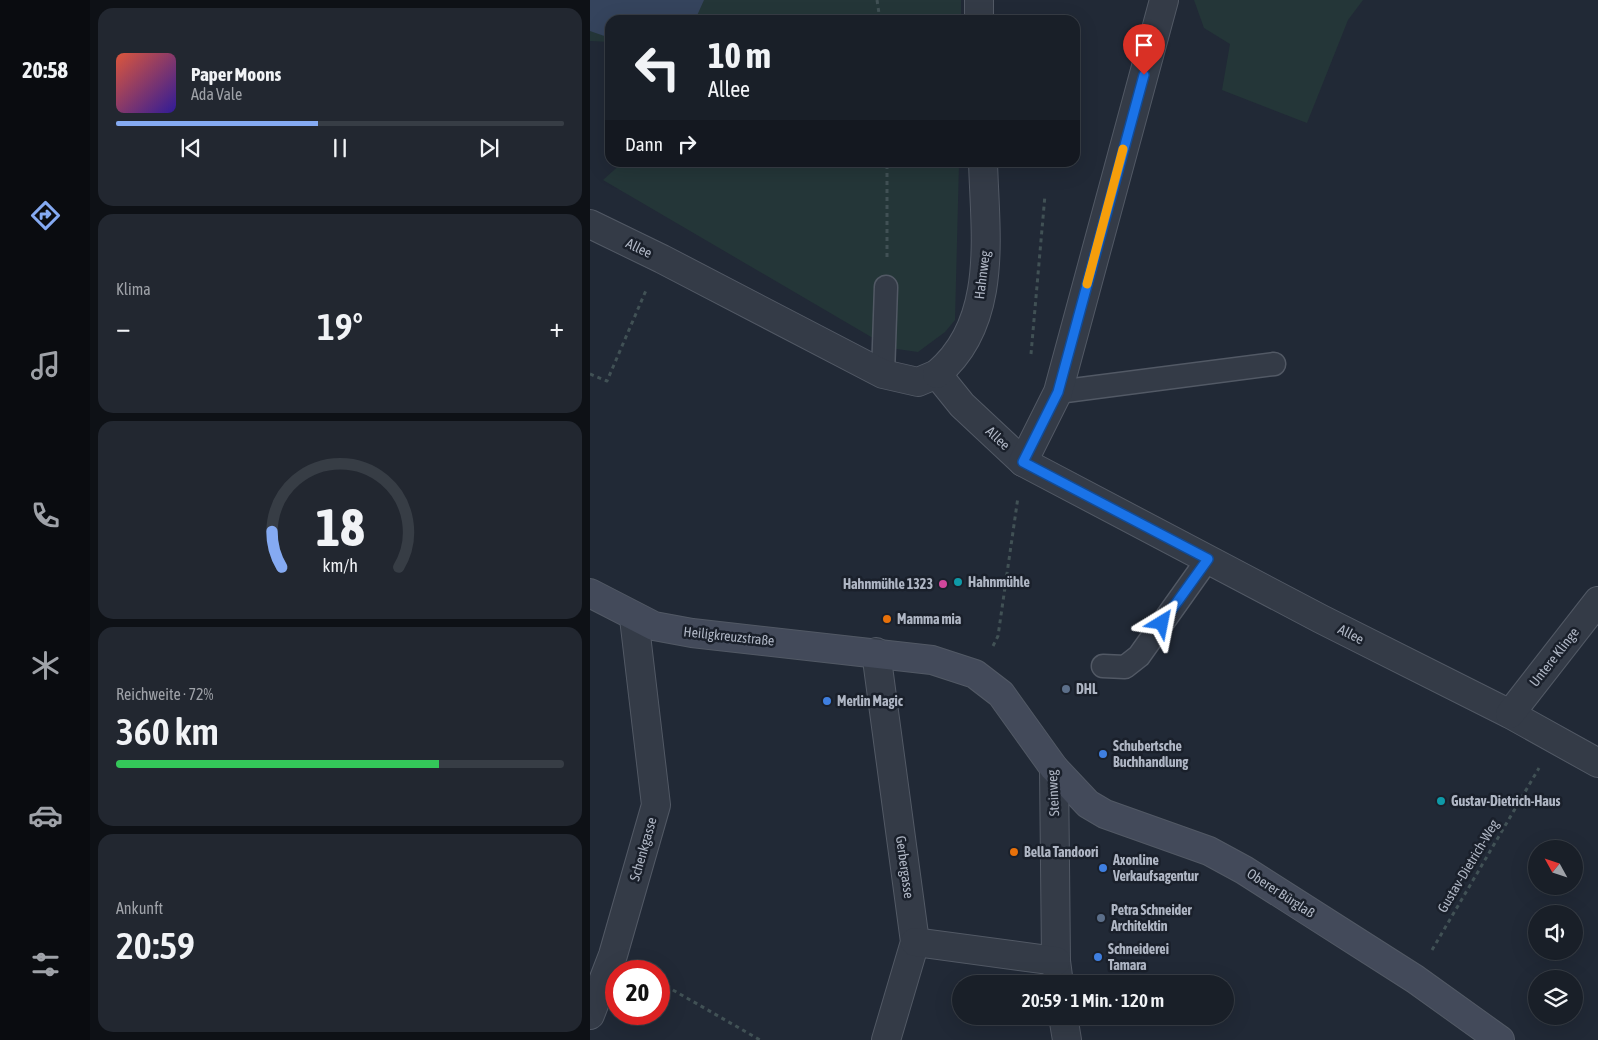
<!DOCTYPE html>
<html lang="de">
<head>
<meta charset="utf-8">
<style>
  :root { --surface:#191f28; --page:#222730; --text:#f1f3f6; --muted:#9fa2a8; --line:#373d45; --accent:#85aaf2 }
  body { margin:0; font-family:"Asap Condensed",sans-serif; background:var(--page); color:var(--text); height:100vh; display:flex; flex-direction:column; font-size:19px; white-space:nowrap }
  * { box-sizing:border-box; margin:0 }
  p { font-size:16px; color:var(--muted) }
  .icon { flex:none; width:28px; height:28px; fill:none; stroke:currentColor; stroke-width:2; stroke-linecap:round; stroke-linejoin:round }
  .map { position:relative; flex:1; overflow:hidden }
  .side { display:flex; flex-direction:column; gap:8px; padding:8px; background:#0e1116; width:500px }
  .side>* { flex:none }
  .banner { position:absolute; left:15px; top:15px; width:475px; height:152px; border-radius:15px; box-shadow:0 5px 20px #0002,0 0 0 1px var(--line); background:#191f28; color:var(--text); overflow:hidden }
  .needle { width:32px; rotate:310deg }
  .tools { position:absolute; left:938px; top:840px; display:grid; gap:10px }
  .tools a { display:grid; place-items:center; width:55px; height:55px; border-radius:50%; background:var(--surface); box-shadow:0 5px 20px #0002,0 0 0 1px var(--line); font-size:25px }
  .speed { position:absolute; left:15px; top:960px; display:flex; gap:10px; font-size:25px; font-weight:700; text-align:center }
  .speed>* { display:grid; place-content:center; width:65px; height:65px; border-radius:50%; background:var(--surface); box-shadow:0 5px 20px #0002,0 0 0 1px var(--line); line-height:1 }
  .speed .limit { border:8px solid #d22; background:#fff; color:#111 }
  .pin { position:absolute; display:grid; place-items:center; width:42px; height:42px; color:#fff; margin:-51px -21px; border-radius:50% 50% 50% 0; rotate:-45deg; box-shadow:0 0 5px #0007 }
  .pin .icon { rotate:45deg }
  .me { position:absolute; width:55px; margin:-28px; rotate:35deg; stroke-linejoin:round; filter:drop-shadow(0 0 4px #0008) }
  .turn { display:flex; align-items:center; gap:18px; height:105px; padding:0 20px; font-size:22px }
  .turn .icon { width:65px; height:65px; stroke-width:2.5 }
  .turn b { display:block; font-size:35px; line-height:42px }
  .then { display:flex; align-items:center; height:48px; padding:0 20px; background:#0003; gap:10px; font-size:19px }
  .big { font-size:38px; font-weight:600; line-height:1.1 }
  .side .tile { flex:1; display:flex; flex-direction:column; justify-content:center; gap:8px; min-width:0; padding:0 18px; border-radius:15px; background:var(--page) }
  .side .dial { align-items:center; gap:0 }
  .dial svg { height:130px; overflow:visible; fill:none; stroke:var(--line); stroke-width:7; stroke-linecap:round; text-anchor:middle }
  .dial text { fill:var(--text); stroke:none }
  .song { display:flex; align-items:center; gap:15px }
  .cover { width:60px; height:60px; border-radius:8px; background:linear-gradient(135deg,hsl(10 70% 55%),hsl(250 70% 35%)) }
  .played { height:5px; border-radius:2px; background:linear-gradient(90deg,var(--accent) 45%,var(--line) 45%) }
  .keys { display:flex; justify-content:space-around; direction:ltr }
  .heat { display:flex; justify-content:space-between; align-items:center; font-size:28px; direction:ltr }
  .charge { height:8px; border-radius:4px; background:linear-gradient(90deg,#34c759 72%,var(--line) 0) }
  .trip { position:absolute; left:362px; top:975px; width:282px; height:50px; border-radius:25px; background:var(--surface); box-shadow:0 5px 20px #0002,0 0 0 1px var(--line); font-weight:600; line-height:50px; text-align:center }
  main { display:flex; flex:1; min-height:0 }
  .dock { display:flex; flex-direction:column; width:90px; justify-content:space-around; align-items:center; background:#0a0c10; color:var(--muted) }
  .dock .icon { width:35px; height:35px }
  .dock .active { color:var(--accent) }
  .dock b { font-size:22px; color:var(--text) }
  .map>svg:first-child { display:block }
  .green { fill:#243638 }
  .water { fill:#35445d }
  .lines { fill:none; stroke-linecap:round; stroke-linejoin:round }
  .lane-casing { stroke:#525965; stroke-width:25 }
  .street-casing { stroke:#525965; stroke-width:30 }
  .secondary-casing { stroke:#525965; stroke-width:30 }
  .path { stroke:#415155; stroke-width:3; stroke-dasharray:4 4; stroke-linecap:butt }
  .lane { stroke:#343b47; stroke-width:22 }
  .street { stroke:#343b47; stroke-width:28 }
  .secondary { stroke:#434a5a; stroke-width:28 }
  .route-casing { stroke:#114b97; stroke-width:12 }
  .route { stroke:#1a73e8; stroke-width:9 }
  .slow { stroke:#f59e0b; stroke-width:9 }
  .culture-dot { fill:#0f9aa8; stroke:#1a202b; stroke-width:2 }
  .hotel-dot { fill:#d1479c; stroke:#1a202b; stroke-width:2 }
  .food-dot { fill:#e8710a; stroke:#1a202b; stroke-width:2 }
  .service-dot { fill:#5c6f8a; stroke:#1a202b; stroke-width:2 }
  .shop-dot { fill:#3f7fe0; stroke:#1a202b; stroke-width:2 }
  .labels { text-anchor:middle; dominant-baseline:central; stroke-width:5; stroke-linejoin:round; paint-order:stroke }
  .street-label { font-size:14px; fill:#afb6c4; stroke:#1a202b }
  .poi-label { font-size:14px; font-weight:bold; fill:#afb6c4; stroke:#1a202b; text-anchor:start }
</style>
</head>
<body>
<main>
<nav class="dock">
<b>20:58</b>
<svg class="icon active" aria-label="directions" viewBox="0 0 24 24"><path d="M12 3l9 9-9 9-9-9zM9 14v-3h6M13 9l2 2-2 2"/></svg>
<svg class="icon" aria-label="music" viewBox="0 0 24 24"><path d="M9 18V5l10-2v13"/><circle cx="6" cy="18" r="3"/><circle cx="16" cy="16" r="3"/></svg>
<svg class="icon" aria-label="phone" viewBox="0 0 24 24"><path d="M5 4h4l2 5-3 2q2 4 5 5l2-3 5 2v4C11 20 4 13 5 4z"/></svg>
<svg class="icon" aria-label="climate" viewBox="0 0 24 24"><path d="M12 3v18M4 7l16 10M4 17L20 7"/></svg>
<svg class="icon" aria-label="car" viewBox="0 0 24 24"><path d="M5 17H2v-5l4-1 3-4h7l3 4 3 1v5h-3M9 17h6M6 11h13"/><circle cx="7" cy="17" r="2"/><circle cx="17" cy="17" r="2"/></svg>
<svg class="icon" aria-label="filters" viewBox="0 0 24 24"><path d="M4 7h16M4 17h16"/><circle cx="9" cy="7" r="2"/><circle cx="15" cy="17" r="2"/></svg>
</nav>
<section class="side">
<div class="tile">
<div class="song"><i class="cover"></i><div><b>Paper Moons</b><p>Ada Vale</p></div></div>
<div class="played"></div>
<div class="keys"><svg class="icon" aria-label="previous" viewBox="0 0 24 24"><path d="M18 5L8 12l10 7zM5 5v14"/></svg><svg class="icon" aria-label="pause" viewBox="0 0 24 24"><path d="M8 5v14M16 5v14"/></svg><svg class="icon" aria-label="next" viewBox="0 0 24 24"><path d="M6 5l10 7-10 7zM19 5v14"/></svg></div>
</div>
<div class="tile"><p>Klima</p>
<div class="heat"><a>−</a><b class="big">19°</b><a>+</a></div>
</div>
<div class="tile dial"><svg viewBox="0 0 100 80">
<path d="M14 69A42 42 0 1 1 86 69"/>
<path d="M14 69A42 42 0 0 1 8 47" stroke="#85aaf2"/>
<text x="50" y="56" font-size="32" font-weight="700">18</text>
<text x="50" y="72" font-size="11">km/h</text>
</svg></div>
<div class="tile"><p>Reichweite · 72%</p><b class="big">360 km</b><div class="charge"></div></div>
<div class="tile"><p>Ankunft</p><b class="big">20:59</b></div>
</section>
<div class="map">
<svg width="1008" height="1040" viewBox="0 0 1008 1040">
  <rect width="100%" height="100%" fill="#212936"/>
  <g class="green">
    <path d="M 0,0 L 371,0 L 371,20 L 20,20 L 20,42 L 0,41 Z"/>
    <path d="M 604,0 L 773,0 L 758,20 L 717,123 L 632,90 L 640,44 L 614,28 Z"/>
    <path d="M 33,162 L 369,163 L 365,320 L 355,332 L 328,352 L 300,348 L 13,180 Z"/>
  </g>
  <path class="water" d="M 0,0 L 114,0 L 105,20 L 20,20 L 20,38 L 0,31 Z"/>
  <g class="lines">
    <g class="lane-casing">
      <g id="lane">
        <path d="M 293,374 L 296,287"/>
        <path d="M 468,392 L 684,364"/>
        <path d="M 513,666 L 535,667 L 549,656 L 618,559"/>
      </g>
    </g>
    <g class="street-casing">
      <g id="street">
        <path d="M 389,0 L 389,20"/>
        <path d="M 0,224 L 72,259 L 293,374 L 328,382 L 347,374 L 372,405 L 433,462 L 731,619 L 920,714 L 1008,763"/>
        <path d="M 347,374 C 409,322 395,234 393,162"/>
        <path d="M 433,462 L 468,392 L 574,0"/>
        <path d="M 286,652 L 325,942 L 296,1040"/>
        <path d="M 920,714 L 1008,601"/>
        <path d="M 464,768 L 466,961 L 469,984"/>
        <path d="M 325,942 L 466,961"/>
        <path d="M 0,1015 L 23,955 L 66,805 L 44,618"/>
        <path d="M 473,1016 L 477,1040"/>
      </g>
    </g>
    <g class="secondary-casing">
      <path id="secondary" d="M 0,593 L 64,626 L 102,633 L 342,660 L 385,674 L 411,694 L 464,768 L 498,804 L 515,814 L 619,851 L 654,870 L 825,979 L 910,1040"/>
    </g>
    <g class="path">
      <path d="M 287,0 L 290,20"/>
      <path d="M 297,257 L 297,162"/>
      <path d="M 441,354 L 455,195"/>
      <path d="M 0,374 L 17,381 L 57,288"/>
      <path d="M 403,646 L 408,636 L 428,497"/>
      <path d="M 842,950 L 949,768"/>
      <path d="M 69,982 L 170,1040"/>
    </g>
    <use href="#lane" class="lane"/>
    <use href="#street" class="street"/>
    <use href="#secondary" class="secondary"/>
  </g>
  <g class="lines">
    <g class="route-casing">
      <path id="route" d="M 554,75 L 468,392 L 433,462 L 618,559 L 572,623"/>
    </g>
    <use href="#route" class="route"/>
    <path class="slow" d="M 497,284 L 533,149"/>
  </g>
  <g class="culture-dot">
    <circle cx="368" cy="582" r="5"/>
    <circle cx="851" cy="801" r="5"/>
  </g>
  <circle class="hotel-dot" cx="353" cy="584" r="5"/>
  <g class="food-dot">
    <circle cx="297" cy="619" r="5"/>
    <circle cx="424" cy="852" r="5"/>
  </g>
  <g class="service-dot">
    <circle cx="476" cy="689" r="5"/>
    <circle cx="511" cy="918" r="5"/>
  </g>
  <g class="shop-dot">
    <circle cx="237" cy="701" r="5"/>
    <circle cx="513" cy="754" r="5"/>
    <circle cx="513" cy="868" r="5"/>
    <circle cx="508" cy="957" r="5"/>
  </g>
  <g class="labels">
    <g class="street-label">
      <text transform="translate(49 248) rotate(26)">Allee</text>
      <text transform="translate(392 275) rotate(-83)">Hahnweg</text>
      <text transform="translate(408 438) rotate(43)">Allee</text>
      <text transform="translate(761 634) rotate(27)">Allee</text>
      <text transform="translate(139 636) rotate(6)">Heiligkreuzstraße</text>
      <text transform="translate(964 657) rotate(-52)">Untere Klinge</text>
      <text transform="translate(463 793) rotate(-93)">Steinweg</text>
      <text transform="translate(53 849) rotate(-74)">Schenkgasse</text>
      <text transform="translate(878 866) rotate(-59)">Gustav-Dietrich-Weg</text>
      <text transform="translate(315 867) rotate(82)">Gerbergasse</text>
      <text transform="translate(691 893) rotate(33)">Oberer Bürglaß</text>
    </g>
    <g class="poi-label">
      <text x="378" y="582">Hahnmühle</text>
      <text x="343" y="584" text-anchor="end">Hahnmühle 1323</text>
      <text x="307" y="619">Mamma mia</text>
      <text x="486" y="689">DHL</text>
      <text x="247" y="701">Merlin Magic</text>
      <text x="523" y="746">Schubertsche<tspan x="523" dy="16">Buchhandlung</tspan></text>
      <text x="861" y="801">Gustav-Dietrich-Haus</text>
      <text x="434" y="852">Bella Tandoori</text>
      <text x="523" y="860">Axonline<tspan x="523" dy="16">Verkaufsagentur</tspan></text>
      <text x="521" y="910">Petra Schneider<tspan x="521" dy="16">Architektin</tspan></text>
      <text x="518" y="949">Schneiderei<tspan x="518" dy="16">Tamara</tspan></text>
    </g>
  </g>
</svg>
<div class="tools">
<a><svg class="needle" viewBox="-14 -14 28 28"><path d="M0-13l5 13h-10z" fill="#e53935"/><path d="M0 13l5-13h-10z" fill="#9fa2a8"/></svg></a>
<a><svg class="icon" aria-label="sound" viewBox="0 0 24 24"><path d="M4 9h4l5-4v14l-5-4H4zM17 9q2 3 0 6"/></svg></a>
<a><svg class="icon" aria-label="layers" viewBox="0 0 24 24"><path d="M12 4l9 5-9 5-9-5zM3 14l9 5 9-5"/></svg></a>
</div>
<div class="speed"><div class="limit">20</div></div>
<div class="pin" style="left:554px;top:75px;background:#d93025"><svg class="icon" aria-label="arrive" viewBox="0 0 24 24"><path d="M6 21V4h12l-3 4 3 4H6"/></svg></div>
<svg class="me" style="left:572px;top:623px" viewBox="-20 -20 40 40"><path d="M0-17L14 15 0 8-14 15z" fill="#1a73e8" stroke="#fff" stroke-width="4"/></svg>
<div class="trip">20:59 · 1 Min. · 120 m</div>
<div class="banner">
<div class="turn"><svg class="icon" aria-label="left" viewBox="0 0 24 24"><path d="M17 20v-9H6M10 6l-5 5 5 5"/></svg><div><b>10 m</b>Allee</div></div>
<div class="then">Dann<svg class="icon" aria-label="right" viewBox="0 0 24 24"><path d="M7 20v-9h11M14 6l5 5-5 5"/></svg></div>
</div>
</div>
</main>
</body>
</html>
